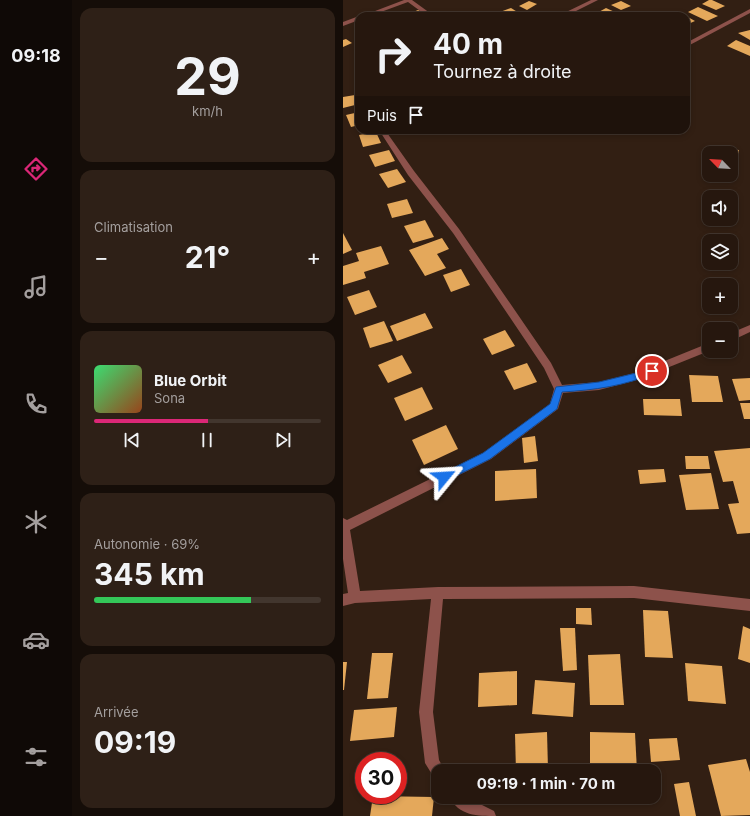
<!DOCTYPE html>
<html lang="fr">
<head>
<meta charset="utf-8">
<style>
  :root { --surface:#26170e; --page:#2e2017; --text:#f1f3f6; --muted:#a49f9e; --line:#42362e; --accent:#db2777 }
  body { margin:0; font-family:Inter,sans-serif; background:var(--page); color:var(--text); height:100vh; display:flex; flex-direction:column; font-size:15px; white-space:nowrap }
  * { box-sizing:border-box; margin:0 }
  p { font-size:13px; color:var(--muted) }
  .icon { flex:none; width:22px; height:22px; fill:none; stroke:currentColor; stroke-width:2; stroke-linecap:round; stroke-linejoin:round }
  .map { position:relative; flex:1; overflow:hidden }
  .side { display:flex; flex-direction:column; gap:8px; padding:8px; background:#150d08; width:271px }
  .side>* { flex:none }
  .guide { position:absolute; left:12px; top:12px; width:335px; height:122px; border-radius:12px; box-shadow:0 2px 6px #0003,0 0 0 1px var(--line); background:#26170e; color:var(--text); overflow:hidden }
  .needle { width:26px; rotate:295deg }
  .tools { position:absolute; left:359px; top:146px; display:grid; gap:8px }
  .tools a { display:grid; place-items:center; width:36px; height:36px; border-radius:8px; background:var(--surface); box-shadow:0 2px 6px #0003,0 0 0 1px var(--line); font-size:20px }
  .speed { position:absolute; left:12px; top:752px; display:flex; gap:8px; font-size:20px; font-weight:700; text-align:center }
  .speed>* { display:grid; place-content:center; width:52px; height:52px; border-radius:50%; background:var(--surface); box-shadow:0 2px 6px #0003,0 0 0 1px var(--line); line-height:1 }
  .speed .limit { border:6px solid #d22; background:#fff; color:#111 }
  .pin { position:absolute; display:grid; place-items:center; width:34px; height:34px; color:#fff; margin:-17px; border:2px solid #fff; border-radius:50%; box-shadow:0 1px 4px #0007 }
  .me { position:absolute; width:44px; margin:-22px; rotate:63deg; stroke-linejoin:round; filter:drop-shadow(0 0 3px #0008) }
  .turn { display:flex; align-items:center; gap:14px; height:84px; padding:0 12px; font-size:18px }
  .turn .icon { width:52px; height:52px; stroke-width:2.5 }
  .turn b { display:block; font-size:28px; line-height:34px }
  .then { display:flex; align-items:center; height:38px; padding:0 12px; background:#0003; gap:8px; font-size:15px }
  .big { font-size:30px; font-weight:700; line-height:1.1 }
  .side .widget { flex:1; display:flex; flex-direction:column; justify-content:center; gap:6px; min-width:0; padding:0 14px; border-radius:12px; background:var(--page) }
  .side .dial { align-items:center; gap:0 }
  .dial b { font-size:52px; line-height:1 }
  .song { display:flex; align-items:center; gap:12px }
  .cover { width:48px; height:48px; border-radius:6px; background:linear-gradient(135deg,hsl(140 70% 55%),hsl(20 70% 35%)) }
  .played { height:4px; border-radius:2px; background:linear-gradient(90deg,var(--accent) 50%,var(--line) 50%) }
  .keys { display:flex; justify-content:space-around; direction:ltr }
  .heat { display:flex; justify-content:space-between; align-items:center; font-size:22px; direction:ltr }
  .charge { height:6px; border-radius:3px; background:linear-gradient(90deg,#34c759 69%,var(--line) 0) }
  .trip { position:absolute; left:88px; top:764px; width:230px; height:40px; border-radius:12px; background:var(--surface); box-shadow:0 2px 6px #0003,0 0 0 1px var(--line); font-weight:700; line-height:40px; text-align:center }
  main { display:flex; flex:1; min-height:0 }
  .dock { display:flex; flex-direction:column; width:72px; justify-content:space-around; align-items:center; background:#0f0906; color:var(--muted) }
  .dock .icon { width:28px; height:28px }
  .dock .selected { color:var(--accent) }
  .dock b { font-size:18px; color:var(--text) }
  .map>svg:first-child { display:block }
  .building { fill:#e4a85b }
  .lines { fill:none; stroke-linecap:round; stroke-linejoin:round }
  .minor { fill:#8d524b; fill-rule:evenodd }
  .route { fill:#1a73e8; stroke:#114b97 }
</style>
</head>
<body>
<main>
<nav class="dock">
<b>09:18</b>
<svg class="icon selected" aria-label="directions" viewBox="0 0 24 24"><path d="M12 3l9 9-9 9-9-9zM9 14v-3h6M13 9l2 2-2 2"/></svg>
<svg class="icon" aria-label="music" viewBox="0 0 24 24"><path d="M9 18V5l10-2v13"/><circle cx="6" cy="18" r="3"/><circle cx="16" cy="16" r="3"/></svg>
<svg class="icon" aria-label="phone" viewBox="0 0 24 24"><path d="M5 4h4l2 5-3 2q2 4 5 5l2-3 5 2v4C11 20 4 13 5 4z"/></svg>
<svg class="icon" aria-label="climate" viewBox="0 0 24 24"><path d="M12 3v18M4 7l16 10M4 17L20 7"/></svg>
<svg class="icon" aria-label="car" viewBox="0 0 24 24"><path d="M5 17H2v-5l4-1 3-4h7l3 4 3 1v5h-3M9 17h6M6 11h13"/><circle cx="7" cy="17" r="2"/><circle cx="17" cy="17" r="2"/></svg>
<svg class="icon" aria-label="filters" viewBox="0 0 24 24"><path d="M4 7h16M4 17h16"/><circle cx="9" cy="7" r="2"/><circle cx="15" cy="17" r="2"/></svg>
</nav>
<section class="side">
<div class="widget dial"><b>29</b><p>km/h</p></div>
<div class="widget"><p>Climatisation</p>
<div class="heat"><a>−</a><b class="big">21°</b><a>+</a></div>
</div>
<div class="widget">
<div class="song"><i class="cover"></i><div><b>Blue Orbit</b><p>Sona</p></div></div>
<div class="played"></div>
<div class="keys"><svg class="icon" aria-label="previous" viewBox="0 0 24 24"><path d="M18 5L8 12l10 7zM5 5v14"/></svg><svg class="icon" aria-label="pause" viewBox="0 0 24 24"><path d="M8 5v14M16 5v14"/></svg><svg class="icon" aria-label="next" viewBox="0 0 24 24"><path d="M6 5l10 7-10 7zM19 5v14"/></svg></div>
</div>
<div class="widget"><p>Autonomie · 69%</p><b class="big">345 km</b><div class="charge"></div></div>
<div class="widget"><p>Arrivée</p><b class="big">09:19</b></div>
</section>
<div class="map">
<svg width="407" height="816" viewBox="0 0 407 816">
  <rect width="100%" height="100%" fill="#321f13"/>
  <g class="building">
    <path d="M 366,0 L 369,0 L 382,6 L 373,10 L 359,4 Z"/>
    <path d="M 186,1 L 194,4 L 184,10 L 176,6 Z"/>
    <path d="M 278,1 L 288,6 L 278,10 L 268,5 Z"/>
    <path d="M 355,7 L 375,16 L 364,21 L 345,12 Z"/>
    <path d="M 168,8 L 176,13 L 164,16 L 157,12 Z"/>
    <path d="M 263,8 L 274,13 L 268,16 L 261,16 L 254,13 Z"/>
    <path d="M 75,10 L 84,14 L 79,16 L 63,15 Z"/>
    <path d="M 343,16 L 352,21 L 343,25 Z"/>
    <path d="M 407,30 L 407,40 L 395,33 Z"/>
    <path d="M 3,39 L 9,43 L 0,47 L 0,40 Z"/>
    <path d="M 393,40 L 407,46 L 407,56 L 384,46 Z"/>
    <path d="M 12,95 L 16,104 L 0,108 L 0,97 Z"/>
    <path d="M 16,112 L 16,125 L 8,127 L 3,115 Z"/>
    <path d="M 33,132 L 38,143 L 20,147 L 16,135 Z"/>
    <path d="M 375,148 L 396,150 L 396,155 L 388,155 L 388,153 L 374,153 Z"/>
    <path d="M 46,150 L 52,161 L 32,167 L 26,155 Z"/>
    <path d="M 54,169 L 63,182 L 45,188 L 36,174 Z"/>
    <path d="M 64,199 L 70,213 L 49,218 L 44,204 Z"/>
    <path d="M 82,220 L 91,237 L 70,243 L 61,226 Z"/>
    <path d="M 0,233 L 9,250 L 0,254 Z"/>
    <path d="M 99,238 L 106,249 L 94,254 L 103,268 L 82,276 L 66,250 Z"/>
    <path d="M 38,246 L 46,264 L 21,272 L 23,278 L 0,285 L 0,266 L 16,261 L 13,253 Z"/>
    <path d="M 118,269 L 127,285 L 108,292 L 100,275 Z"/>
    <path d="M 26,290 L 34,307 L 12,315 L 4,297 Z"/>
    <path d="M 82,313 L 90,328 L 54,341 L 47,326 Z"/>
    <path d="M 41,321 L 50,341 L 27,348 L 20,328 Z"/>
    <path d="M 162,330 L 172,346 L 149,355 L 140,339 Z"/>
    <path d="M 59,355 L 69,373 L 45,383 L 35,365 Z"/>
    <path d="M 184,363 L 194,382 L 171,390 L 161,371 Z"/>
    <path d="M 346,375 L 375,376 L 380,402 L 349,402 Z"/>
    <path d="M 407,378 L 407,400 L 396,401 L 389,379 Z"/>
    <path d="M 79,387 L 90,409 L 62,421 L 51,398 Z"/>
    <path d="M 300,399 L 337,399 L 339,416 L 301,415 Z"/>
    <path d="M 397,403 L 407,403 L 407,419 L 401,419 Z"/>
    <path d="M 103,425 L 115,449 L 81,465 L 69,440 Z"/>
    <path d="M 192,436 L 195,461 L 181,463 L 179,438 Z"/>
    <path d="M 407,448 L 407,533 L 394,534 L 385,504 L 396,503 L 390,481 L 380,482 L 371,451 Z"/>
    <path d="M 342,456 L 365,456 L 367,469 L 343,469 Z"/>
    <path d="M 193,469 L 194,498 L 152,501 L 152,471 Z"/>
    <path d="M 321,469 L 323,482 L 297,484 L 295,470 Z"/>
    <path d="M 368,473 L 376,509 L 343,510 L 336,475 Z"/>
    <path d="M 233,608 L 248,608 L 249,625 L 233,624 Z"/>
    <path d="M 300,610 L 325,611 L 330,658 L 302,657 Z"/>
    <path d="M 400,626 L 407,629 L 407,663 L 395,659 Z"/>
    <path d="M 217,628 L 232,628 L 234,670 L 220,671 Z"/>
    <path d="M 29,653 L 50,653 L 45,698 L 24,699 Z"/>
    <path d="M 277,654 L 281,705 L 247,705 L 245,655 Z"/>
    <path d="M 0,662 L 4,662 L 1,690 L 0,690 Z"/>
    <path d="M 342,663 L 379,666 L 383,704 L 345,701 Z"/>
    <path d="M 174,671 L 174,705 L 135,707 L 136,673 Z"/>
    <path d="M 192,680 L 232,683 L 230,717 L 189,714 Z"/>
    <path d="M 54,707 L 51,737 L 7,741 L 11,710 Z"/>
    <path d="M 204,732 L 205,769 L 173,771 L 172,734 Z"/>
    <path d="M 247,732 L 292,733 L 294,771 L 247,771 Z"/>
    <path d="M 334,738 L 337,760 L 308,762 L 306,739 Z"/>
    <path d="M 403,759 L 407,772 L 407,815 L 378,816 L 365,765 Z"/>
    <path d="M 346,782 L 353,816 L 337,816 L 331,784 Z"/>
    <path d="M 30,796 L 91,797 L 89,816 L 27,816 Z"/>
  </g>
  <g class="lines">
    <g class="minor">
      <path d="M 61,0 L 69,0 L 91,16 L 84,16 L 65,2 L 27,16 L 19,16 Z"/>
      <path d="M 248,0 L 255,0 L 223,16 L 215,16 Z"/>
      <path d="M 407,9 L 407,13 L 343,47 L 343,43 Z"/>
      <path d="M 16,16 L 16,20 L 0,26 L 0,22 Z"/>
      <path d="M 36,130 L 42,130 L 71,171 L 116,229 L 208,363 L 219,385 L 256,382 L 292,373 L 366,343 L 366,351 L 294,380 L 256,390 L 220,393 L 215,409 L 148,459 L 7,530 L 17,591 L 95,587 L 291,586 L 407,599 L 407,611 L 291,598 L 100,599 L 90,712 L 96,760 L 102,771 L 95,771 L 95,778 L 90,776 L 82,763 L 76,712 L 88,599 L 12,603 L 0,606 L 0,594 L 5,593 L 0,559 L 0,518 L 4,520 L 140,453 L 207,404 L 211,389 L 201,368 L 110,233 L 65,175 Z"/>
      <path d="M 407,325 L 407,332 L 388,341 L 388,333 Z"/>
      <path d="M 107,797 L 123,797 L 151,811 L 153,816 C 135,816 115,816 107,797 Z"/>
    </g>
  </g>
  <path class="route" d="M 309,367 L 312,368 L 313,371 L 312,373 C 281,386 252,390 219,392 L 214,409 L 147,459 L 101,482 L 98,480 L 96,477 L 98,474 L 140,453 L 207,404 L 213,387 L 256,382 L 293,373 Z"/>
</svg>
<div class="tools">
<a><svg class="needle" viewBox="-14 -14 28 28"><path d="M0-13l5 13h-10z" fill="#e53935"/><path d="M0 13l5-13h-10z" fill="#a49f9e"/></svg></a>
<a><svg class="icon" aria-label="sound" viewBox="0 0 24 24"><path d="M4 9h4l5-4v14l-5-4H4zM17 9q2 3 0 6"/></svg></a>
<a><svg class="icon" aria-label="layers" viewBox="0 0 24 24"><path d="M12 4l9 5-9 5-9-5zM3 14l9 5 9-5"/></svg></a>
<a>+</a>
<a>−</a>
</div>
<div class="speed"><div class="limit">30</div></div>
<div class="pin" style="left:309px;top:371px;background:#d93025"><svg class="icon" aria-label="arrive" viewBox="0 0 24 24"><path d="M6 21V4h12l-3 4 3 4H6"/></svg></div>
<svg class="me" style="left:101px;top:477px" viewBox="-20 -20 40 40"><path d="M0-17L14 15 0 8-14 15z" fill="#1a73e8" stroke="#fff" stroke-width="4"/></svg>
<div class="trip">09:19 · 1 min · 70 m</div>
<div class="guide">
<div class="turn"><svg class="icon" aria-label="right" viewBox="0 0 24 24"><path d="M7 20v-9h11M14 6l5 5-5 5"/></svg><div><b>40 m</b>Tournez à droite</div></div>
<div class="then">Puis<svg class="icon" aria-label="arrive" viewBox="0 0 24 24"><path d="M6 21V4h12l-3 4 3 4H6"/></svg></div>
</div>
</div>
</main>
</body>
</html>
